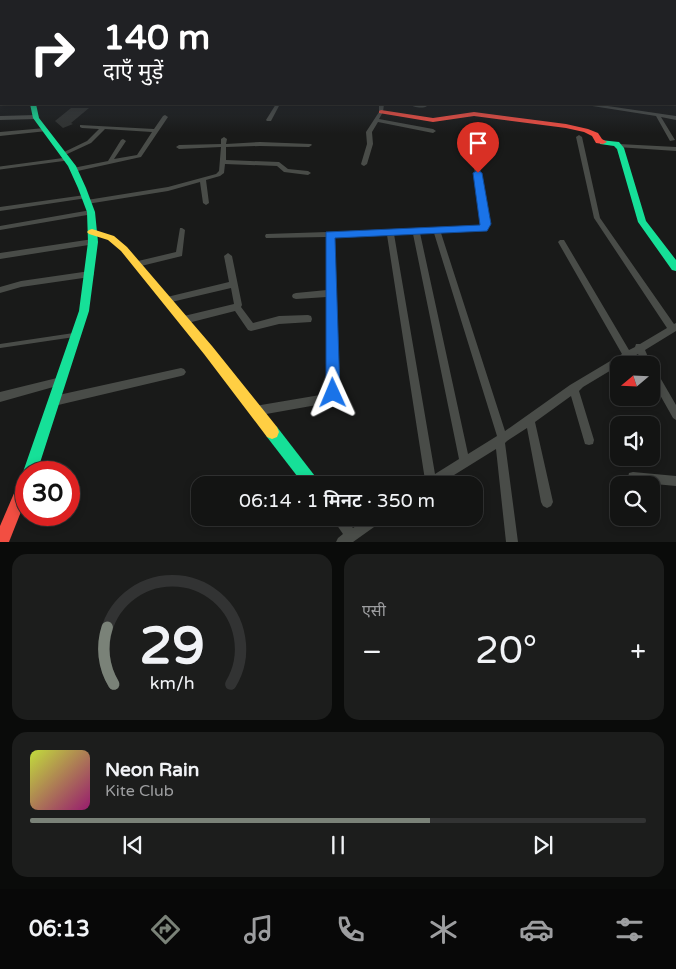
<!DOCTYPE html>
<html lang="hi">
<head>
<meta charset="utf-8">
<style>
  :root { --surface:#131413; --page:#1c1d1c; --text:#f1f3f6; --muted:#9d9ea0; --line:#323333; --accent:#7a8278 }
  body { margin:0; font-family:"Varela Round","Noto Sans Devanagari",sans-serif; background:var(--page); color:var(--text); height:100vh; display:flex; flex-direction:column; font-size:19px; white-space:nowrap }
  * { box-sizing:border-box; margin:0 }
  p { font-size:16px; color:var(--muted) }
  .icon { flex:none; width:28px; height:28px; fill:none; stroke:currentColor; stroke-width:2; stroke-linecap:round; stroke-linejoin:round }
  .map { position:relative; height:542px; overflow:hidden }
  .panel { display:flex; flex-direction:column; gap:12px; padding:12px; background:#0a0b0a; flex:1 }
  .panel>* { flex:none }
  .top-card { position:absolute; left:0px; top:0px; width:676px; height:105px; box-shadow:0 2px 8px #0003,0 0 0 1px var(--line); background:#202124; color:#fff; overflow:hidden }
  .needle { width:32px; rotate:251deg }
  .tools { position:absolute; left:610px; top:356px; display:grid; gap:10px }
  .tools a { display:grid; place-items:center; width:50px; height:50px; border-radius:10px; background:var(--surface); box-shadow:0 2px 8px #0003,0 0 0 1px var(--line); font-size:25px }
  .speed { position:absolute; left:15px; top:461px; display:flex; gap:10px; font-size:25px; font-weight:700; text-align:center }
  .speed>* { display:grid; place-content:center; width:65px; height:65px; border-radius:50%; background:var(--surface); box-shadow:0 2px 8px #0003,0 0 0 1px var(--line); line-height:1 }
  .speed .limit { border:8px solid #d22; background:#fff; color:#111 }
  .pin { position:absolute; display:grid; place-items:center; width:42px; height:42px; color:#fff; margin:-51px -21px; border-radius:50% 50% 50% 0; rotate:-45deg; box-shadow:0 0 5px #0007 }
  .pin .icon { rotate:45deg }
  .me { position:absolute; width:55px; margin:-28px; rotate:359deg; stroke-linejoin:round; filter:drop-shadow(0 0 4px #0008) }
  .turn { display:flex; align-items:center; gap:18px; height:105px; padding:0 20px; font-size:22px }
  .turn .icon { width:65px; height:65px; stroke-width:2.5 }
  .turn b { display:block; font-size:35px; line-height:42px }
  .big { font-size:38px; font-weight:600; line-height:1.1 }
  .panel .widget { flex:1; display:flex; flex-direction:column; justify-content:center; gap:8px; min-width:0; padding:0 18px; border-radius:15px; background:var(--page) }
  .panel .dial { align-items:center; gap:0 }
  .dial svg { height:130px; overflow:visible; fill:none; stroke:var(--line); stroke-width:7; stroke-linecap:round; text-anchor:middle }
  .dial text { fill:var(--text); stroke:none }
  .song { display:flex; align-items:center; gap:15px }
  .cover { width:60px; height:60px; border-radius:8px; background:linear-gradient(135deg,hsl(70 70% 55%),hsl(320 70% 35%)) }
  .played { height:5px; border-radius:2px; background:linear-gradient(90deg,var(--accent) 65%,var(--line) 65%) }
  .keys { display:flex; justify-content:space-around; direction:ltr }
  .heat { display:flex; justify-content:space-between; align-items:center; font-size:28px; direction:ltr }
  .panel .tiles { flex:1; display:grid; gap:12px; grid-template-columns:1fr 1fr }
  .widget:last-child { grid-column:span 2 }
  .trip { position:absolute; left:191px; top:476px; width:292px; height:50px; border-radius:15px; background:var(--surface); box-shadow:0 2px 8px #0003,0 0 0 1px var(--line); font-weight:600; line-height:50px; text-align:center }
  .menu { display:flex; height:80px; justify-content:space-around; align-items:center; background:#080808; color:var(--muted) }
  .menu .icon { width:35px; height:35px }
  .menu .selected { color:var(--accent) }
  .menu b { font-size:22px; color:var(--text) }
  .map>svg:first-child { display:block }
  .building { fill:#303230 }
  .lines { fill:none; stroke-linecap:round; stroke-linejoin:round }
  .lane-far1 { stroke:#494c48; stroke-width:3 }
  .lane { stroke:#494c48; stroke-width:4 }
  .street { fill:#494c48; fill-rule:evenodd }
  .fast { fill:#16e098; fill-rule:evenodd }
  .slow { fill:#ffcf43; fill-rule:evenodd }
  .jam { fill:#f24e42; fill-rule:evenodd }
  .route { fill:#1a73e8; stroke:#114b97 }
</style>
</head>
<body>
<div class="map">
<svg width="676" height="542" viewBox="0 0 676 542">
  <rect width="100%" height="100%" fill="#191a19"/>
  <path class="building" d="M 71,108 L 89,108 L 71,123 L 73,124 L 63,128 L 55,121 Z"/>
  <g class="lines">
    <path class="lane-far1" d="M 0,168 L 67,159"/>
    <path class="lane" d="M 0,346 L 74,335"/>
    <g class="street">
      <rect x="0" y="88" width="1" height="2"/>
      <path d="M 276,104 L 280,104 L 271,121 L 267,121 L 266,120 Z"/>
      <path d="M 369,104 L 384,104 L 383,112 L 379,119 L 433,129 L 436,131 L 433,133 L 378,122 L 372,132 L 373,144 L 367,164 L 364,166 L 362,165 L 361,164 L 367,144 L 366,132 L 379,112 L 379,106 L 371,105 Z"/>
      <path d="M 409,104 L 419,104 L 427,106 C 423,109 412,107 409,104 Z"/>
      <path d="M 584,104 L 594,104 L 676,116 L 676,120 L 661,117 L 675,140 L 670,141 L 656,116 L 586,105 Z"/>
      <path d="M 165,115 L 168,117 L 141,157 L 73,172 L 70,170 L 73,168 L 108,161 L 121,140 L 123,139 L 126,141 L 114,159 L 137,155 L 152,132 L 105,129 L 91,143 L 65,155 L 63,156 L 60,154 L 87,141 L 99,129 L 82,128 L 80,127 L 80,125 L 154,129 L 163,116 Z"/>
      <path d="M 0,116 L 36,115 L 39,117 L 36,119 L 0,120 Z"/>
      <path d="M 45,128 L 48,130 L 47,131 L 0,136 L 0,132 Z"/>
      <path d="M 579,135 L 582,137 L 600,218 L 674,324 L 676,323 L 676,331 L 645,350 L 652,366 L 654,367 L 676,405 L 676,420 L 673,418 L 651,379 L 651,365 L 643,365 L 638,354 L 583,387 L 579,391 L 594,440 L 593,444 L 589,445 L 585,444 L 571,396 L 535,422 L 553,502 L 551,506 L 547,508 L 543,506 L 541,502 L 527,428 L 507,441 L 505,443 L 518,542 L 506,542 L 496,449 L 438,485 L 423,485 L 425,480 L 387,235 L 334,236 L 338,393 C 336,398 333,401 328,403 L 255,416 L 252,414 L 250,411 L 252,408 L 255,406 L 326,394 L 328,391 L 327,297 L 296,299 L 293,298 L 292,296 L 293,294 L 296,293 L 327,290 L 327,237 L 268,238 L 266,238 L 265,236 L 266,234 L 481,227 L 483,224 L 472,155 L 475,153 L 478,155 L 489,224 L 485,231 L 483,231 L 441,233 L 505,431 L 570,385 L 622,354 L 558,242 L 560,240 L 564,240 L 629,350 L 635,347 L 636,344 L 640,344 L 667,328 L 594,218 L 576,137 ZM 420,233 L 434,233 L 497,436 L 468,454 ZM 394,234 L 413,234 L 459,459 L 435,474 Z"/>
      <path d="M 224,137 L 227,139 L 226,144 L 260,142 L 311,144 L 312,145 L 309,147 L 260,146 L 226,147 L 226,160 L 279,162 L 288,169 L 308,171 L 311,173 L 308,175 L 284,172 L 277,166 L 225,164 L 224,173 L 220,176 L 206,180 L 209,203 L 206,205 L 203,203 L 200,182 L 168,191 L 87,204 L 84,202 L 87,200 L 168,187 L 216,174 L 219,171 L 221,147 L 179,149 L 176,147 L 179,145 L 221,144 L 221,139 Z"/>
      <path d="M 619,144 L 676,147 L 676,151 L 617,147 L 616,146 Z"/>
      <path d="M 85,195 L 88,197 L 87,198 L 0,211 L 0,207 Z"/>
      <path d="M 91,210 L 93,210 L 94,212 L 93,214 L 0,230 L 0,226 Z"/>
      <path d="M 180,228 L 182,228 L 185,230 L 182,256 L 137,267 L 134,266 L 133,264 L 134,262 L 176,252 Z"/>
      <path d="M 93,239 L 97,242 L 95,244 L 0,259 L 0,253 Z"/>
      <path d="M 228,253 L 232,256 L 242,305 L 241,307 L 253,323 L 279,316 L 308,315 L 311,316 L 312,319 L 311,322 L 279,324 L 251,331 L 248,330 L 235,311 L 184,324 L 181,323 L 180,320 L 181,317 L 184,316 L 234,304 L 231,288 L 167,303 L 164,302 L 163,300 L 164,298 L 167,297 L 229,282 L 224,256 Z"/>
      <path d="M 90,271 L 93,272 L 94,274 L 93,276 L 90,277 L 21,287 L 0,293 L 0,287 L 21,281 Z"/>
      <path d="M 181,368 L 184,369 L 186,372 L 184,375 L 181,376 L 54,406 L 51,404 L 49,401 L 51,398 L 54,396 Z"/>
      <path d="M 61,377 L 64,378 L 66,381 L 64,384 L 0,402 L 0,392 Z"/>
      <path d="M 633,472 L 676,476 L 676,486 L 633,482 L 629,481 L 628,477 L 629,473 Z"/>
      <path d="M 332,518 L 345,518 L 353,528 L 368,518 L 383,518 L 381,522 L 353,542 L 336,542 L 338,538 L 343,534 Z"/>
    </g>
    <g class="fast">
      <path d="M 30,104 L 36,104 L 39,118 L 76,166 L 86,188 L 95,212 L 98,242 L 89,311 L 37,472 L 26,472 L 26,478 L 23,472 L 79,311 L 88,242 L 87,212 L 78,188 L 68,166 L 33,118 Z"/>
      <path d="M 600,140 L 619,142 L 624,148 L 646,221 L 676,260 L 676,271 L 672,270 L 638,222 L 617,149 L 614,146 L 600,144 Z"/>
      <path d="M 272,425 L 277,427 L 318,480 L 320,485 L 304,485 L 267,437 L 265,432 L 267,427 Z"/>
    </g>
    <path class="slow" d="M 92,229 L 114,236 L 127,247 L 212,346 L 277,427 L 279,432 L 277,437 L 272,439 L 267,437 L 204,354 L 121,251 L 108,240 L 89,234 L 87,232 L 89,230 Z"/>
    <g class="jam">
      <path d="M 381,110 L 433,118 L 474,112 L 566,124 L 588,129 L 598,133 L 602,139 L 607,142 L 603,144 L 596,143 L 592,136 L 584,132 L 566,128 L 474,116 L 433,122 L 379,113 L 379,111 Z"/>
      <path d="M 26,475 L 26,499 L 9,542 L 0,542 L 0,526 L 21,477 Z"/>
    </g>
  </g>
  <linearGradient id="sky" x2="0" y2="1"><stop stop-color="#0e0e0e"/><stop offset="0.43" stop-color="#383e49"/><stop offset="1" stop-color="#383e49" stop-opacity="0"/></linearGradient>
  <rect width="676" height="134" fill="url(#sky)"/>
  <path class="route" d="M 478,170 L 482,173 L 491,224 L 487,231 L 335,238 L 340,393 L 338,398 L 333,400 L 328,398 L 326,393 L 326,232 L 480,225 L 473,173 Z"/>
</svg>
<div class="tools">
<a><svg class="needle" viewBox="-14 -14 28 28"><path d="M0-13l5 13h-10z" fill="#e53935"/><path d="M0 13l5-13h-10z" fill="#9d9ea0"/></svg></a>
<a><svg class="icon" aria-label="sound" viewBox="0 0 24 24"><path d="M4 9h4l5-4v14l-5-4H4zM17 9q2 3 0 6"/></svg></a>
<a><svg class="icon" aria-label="search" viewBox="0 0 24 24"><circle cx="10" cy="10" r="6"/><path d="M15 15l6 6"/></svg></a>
</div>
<div class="speed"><div class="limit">30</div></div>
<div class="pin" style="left:478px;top:173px;background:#d93025"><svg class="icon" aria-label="arrive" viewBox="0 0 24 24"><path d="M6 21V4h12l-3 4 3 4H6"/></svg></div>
<svg class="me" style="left:333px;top:393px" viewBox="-20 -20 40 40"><path d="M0-17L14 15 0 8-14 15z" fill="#1a73e8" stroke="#fff" stroke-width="4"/></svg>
<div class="trip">06:14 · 1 मिनट · 350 m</div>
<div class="top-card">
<div class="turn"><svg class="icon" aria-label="right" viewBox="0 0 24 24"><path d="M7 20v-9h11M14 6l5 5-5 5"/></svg><div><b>140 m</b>दाएँ मुड़ें</div></div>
</div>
</div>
<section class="panel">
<div class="tiles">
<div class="widget dial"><svg viewBox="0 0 100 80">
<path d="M14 69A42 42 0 1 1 86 69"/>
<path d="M14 69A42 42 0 0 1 10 34" stroke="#7a8278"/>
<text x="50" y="56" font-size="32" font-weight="700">29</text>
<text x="50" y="72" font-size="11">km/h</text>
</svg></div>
<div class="widget"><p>एसी</p>
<div class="heat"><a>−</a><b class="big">20°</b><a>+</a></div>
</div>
<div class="widget">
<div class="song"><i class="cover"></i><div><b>Neon Rain</b><p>Kite Club</p></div></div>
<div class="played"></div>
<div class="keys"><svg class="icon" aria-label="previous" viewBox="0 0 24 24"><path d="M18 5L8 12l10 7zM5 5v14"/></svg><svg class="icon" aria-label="pause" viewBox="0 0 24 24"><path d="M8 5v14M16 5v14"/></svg><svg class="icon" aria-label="next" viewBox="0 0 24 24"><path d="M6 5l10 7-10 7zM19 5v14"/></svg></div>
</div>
</div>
</section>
<nav class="menu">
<b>06:13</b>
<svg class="icon selected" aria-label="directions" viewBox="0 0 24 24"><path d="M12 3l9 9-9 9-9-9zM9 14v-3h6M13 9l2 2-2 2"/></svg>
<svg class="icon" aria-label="music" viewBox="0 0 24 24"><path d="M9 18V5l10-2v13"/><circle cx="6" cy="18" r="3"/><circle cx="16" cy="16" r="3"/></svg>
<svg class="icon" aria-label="phone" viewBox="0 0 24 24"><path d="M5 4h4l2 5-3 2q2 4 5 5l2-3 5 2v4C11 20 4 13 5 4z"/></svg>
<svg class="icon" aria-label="climate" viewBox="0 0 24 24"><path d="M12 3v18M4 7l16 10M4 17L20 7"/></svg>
<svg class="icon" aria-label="car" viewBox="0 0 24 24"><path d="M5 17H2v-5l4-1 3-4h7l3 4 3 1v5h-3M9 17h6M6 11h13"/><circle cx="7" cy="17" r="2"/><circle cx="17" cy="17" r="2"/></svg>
<svg class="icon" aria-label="filters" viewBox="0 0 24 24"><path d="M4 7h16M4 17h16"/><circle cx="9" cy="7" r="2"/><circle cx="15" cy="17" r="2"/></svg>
</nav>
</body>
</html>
